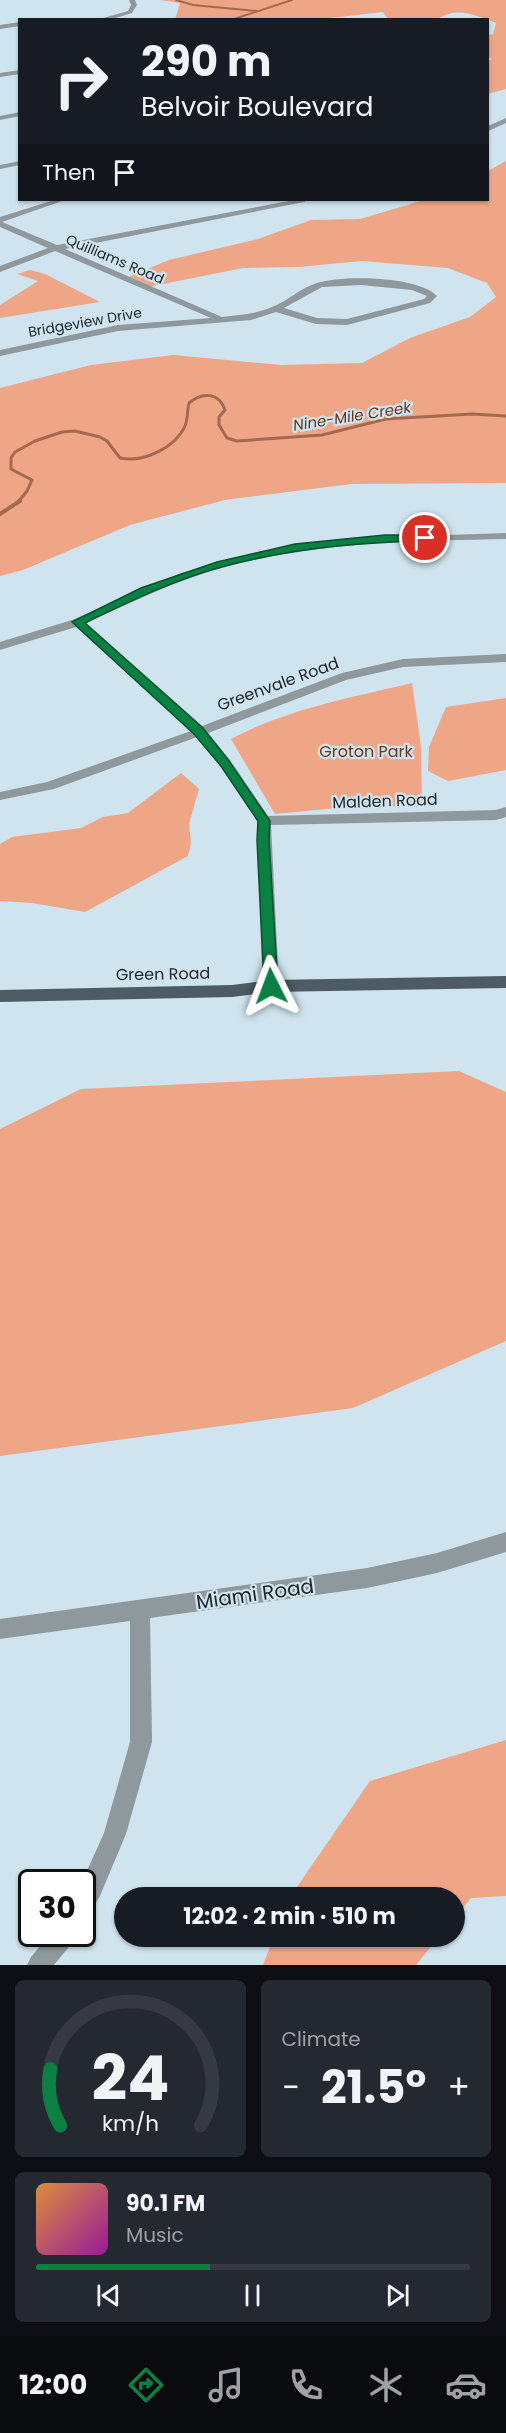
<!DOCTYPE html>
<html lang="en">
<head>
<meta charset="utf-8">
<style>
  :root { --surface:#171b24; --page:#242831; --text:#f1f3f6; --muted:#9ea1a6; --line:#363941; --accent:#0b8043 }
  body { margin:0; font-family:Poppins,sans-serif; background:var(--page); color:var(--text); height:100vh; display:flex; flex-direction:column; font-size:22px; white-space:nowrap }
  * { box-sizing:border-box; margin:0 }
  p { font-size:20px; color:var(--muted) }
  .icon { flex:none; width:33px; height:33px; fill:none; stroke:currentColor; stroke-width:2; stroke-linecap:round; stroke-linejoin:round }
  .map { position:relative; height:1965px; overflow:hidden }
  .drawer { display:flex; flex-direction:column; gap:15px; padding:15px; background:#0d0f14; flex:1 }
  .drawer>* { flex:none }
  .hud { position:absolute; left:18px; top:18px; width:471px; height:183px; border-radius:0px; box-shadow:0 2px 4px #0004; background:#171b24; color:var(--text); overflow:hidden }
  .speed { position:absolute; left:18px; top:1869px; display:flex; gap:12px; font-size:30px; font-weight:700; text-align:center }
  .speed>* { display:grid; place-content:center; width:78px; height:78px; border-radius:50%; background:var(--surface); box-shadow:0 2px 4px #0004; line-height:1 }
  .speed .limit { border:3px solid #111; border-radius:9px; background:#fff; color:#111 }
  .pin { position:absolute; display:grid; place-items:center; width:51px; height:51px; color:#fff; margin:-26px; border:3px solid #fff; border-radius:50%; box-shadow:0 2px 6px #0007 }
  .me { position:absolute; width:66px; margin:-33px; rotate:357deg; stroke-linejoin:round; filter:drop-shadow(0 0 4px #0008) }
  .turn { display:flex; align-items:center; gap:21px; height:126px; padding:0 24px; font-size:27px }
  .turn .icon { width:78px; height:78px; stroke-width:2.5 }
  .turn b { display:block; font-size:42px; line-height:51px }
  .then { display:flex; align-items:center; height:57px; padding:0 24px; background:#0003; gap:12px; font-size:22px }
  .big { font-size:45px; font-weight:700; line-height:1.1 }
  .drawer .tile { flex:1; display:flex; flex-direction:column; justify-content:center; gap:9px; min-width:0; padding:0 21px; border-radius:9px; background:var(--page) }
  .drawer .dial { align-items:center; gap:0 }
  .dial svg { height:156px; overflow:visible; fill:none; stroke:var(--line); stroke-width:7; stroke-linecap:round; text-anchor:middle }
  .dial text { fill:var(--text); stroke:none }
  .song { display:flex; align-items:center; gap:18px }
  .cover { width:72px; height:72px; border-radius:9px; background:linear-gradient(135deg,hsl(30 70% 55%),hsl(300 70% 35%)) }
  .played { height:6px; border-radius:3px; background:linear-gradient(90deg,var(--accent) 40%,var(--line) 40%) }
  .keys { display:flex; justify-content:space-around; direction:ltr }
  .heat { display:flex; justify-content:space-between; align-items:center; font-size:33px; direction:ltr }
  .drawer .tiles { flex:1; display:grid; gap:15px; grid-template-columns:1fr 1fr }
  .tile:last-child { grid-column:span 2 }
  .trip { position:absolute; left:114px; top:1887px; width:351px; height:60px; border-radius:30px; background:var(--surface); box-shadow:0 2px 4px #0004; font-weight:700; line-height:60px; text-align:center }
  .tabs { display:flex; height:96px; justify-content:space-around; align-items:center; background:#090b0e; color:var(--muted) }
  .tabs .icon { width:42px; height:42px }
  .tabs .current { color:var(--accent) }
  .tabs b { font-size:27px; color:var(--text) }
  .map>svg:first-child { display:block }
  .green { fill:#eea687 }
  .lines { fill:none; stroke-linecap:round; stroke-linejoin:round }
  .stream-far2 { stroke:#a46a50; stroke-width:2 }
  .stream-far1 { stroke:#a46a50; stroke-width:3 }
  .stream { stroke:#a46a50; stroke-width:4 }
  .minor { fill:#8f989c; fill-rule:evenodd }
  .major { fill:#4d5c64; fill-rule:evenodd }
  .route { fill:#0b8043; stroke:#07532c; stroke-width:1.5 }
  .labels { text-anchor:middle; dominant-baseline:central; stroke-width:4.5; stroke-linejoin:round; paint-order:stroke }
  .far-street-label { font-size:14px; fill:#20282c; stroke:#cfe4ee }
  .far-water-label { font-size:15px; font-style:italic; fill:#6a3217; stroke:#cfe4ee }
  .street-label { font-size:16px; fill:#20282c; stroke:#cfe4ee }
  .park-label { font-size:16px; fill:#6d351a; stroke:#cfe4ee }
  .near-street-label { font-size:20px; fill:#20282c; stroke:#cfe4ee }
</style>
</head>
<body>
<div class="map">
<svg width="506" height="1965" viewBox="0 0 506 1965">
  <rect width="100%" height="100%" fill="#cfe4ee"/>
  <g class="green">
    <path d="M 160,0 L 506,0 L 506,89 L 488,94 L 488,61 L 492,59 L 488,57 L 488,35 L 493,34 L 496,23 C 477,16 455,5 437,20 L 388,19 L 383,12 L 312,20 L 175,20 L 180,3 Z"/>
    <path d="M 506,161 L 506,483 L 351,484 L 225,500 L 130,525 L 23,570 L 0,576 L 0,388 L 91,365 L 173,355 L 281,365 L 362,363 L 410,338 L 470,317 L 496,297 L 487,283 L 448,268 L 362,261 L 298,267 L 243,268 L 148,287 L 126,278 L 169,260 L 258,239 L 311,220 L 360,219 L 424,200 L 488,200 L 488,171 Z"/>
    <path d="M 30,270 L 45,274 L 100,302 L 0,318 L 0,305 L 38,281 L 17,274 Z"/>
    <path d="M 412,683 L 421,746 L 422,807 L 358,806 L 275,814 L 231,739 C 287,709 350,698 412,683 Z"/>
    <path d="M 506,698 L 506,770 L 448,781 L 428,771 L 429,747 L 446,707 Z"/>
    <path d="M 181,773 L 199,789 L 189,824 L 191,843 L 188,856 L 85,912 L 32,903 L 0,901 L 0,844 L 12,837 L 81,828 L 103,817 L 128,813 Z"/>
    <path d="M 459,1071 L 506,1092 L 506,1341 L 353,1408 L 0,1456 L 0,1129 L 81,1089 Z"/>
    <path d="M 506,1740 L 506,1896 L 471,1898 L 455,1918 L 454,1898 L 290,1897 L 370,1781 Z"/>
    <path d="M 274,1937 L 274,1936 L 439,1937 L 416,1965 L 263,1965 Z"/>
  </g>
  <g class="lines">
    <g class="stream-far2">
      <path d="M 176,0 L 193,5 L 257,11"/>
      <path d="M 231,20 L 292,0"/>
    </g>
    <path class="stream-far1" d="M 18,502 L 27,491 L 32,480 L 11,469 L 11,458 L 15,452 L 35,441 L 62,432 L 75,431 L 100,437 L 107,441 L 120,458 C 143,463 175,448 185,426 C 188,419 187,411 189,403 C 202,392 219,392 225,410 L 219,417 L 219,425 L 227,438 L 237,441 L 322,435 L 386,419 L 472,414 L 506,416"/>
    <path class="stream" d="M 0,514 L 20,501"/>
    <g class="minor">
      <path d="M 129,0 L 135,0 L 137,5 L 132,13 L 109,20 L 96,20 L 128,11 L 131,5 Z"/>
      <path d="M 20,22 L 20,26 L 0,29 L 0,25 Z"/>
      <path d="M 20,70 L 20,74 L 0,77 L 0,73 Z"/>
      <path d="M 20,112 L 20,116 L 0,120 L 0,116 Z"/>
      <path d="M 506,118 L 506,123 L 488,131 L 488,126 Z"/>
      <path d="M 20,161 L 20,165 L 0,169 L 0,165 Z"/>
      <path d="M 54,200 L 65,200 L 2,222 L 57,245 L 294,200 L 308,200 L 304,202 L 65,249 L 222,317 C 239,315 256,314 272,307 C 288,301 300,288 317,283 C 343,275 417,276 437,296 L 430,303 L 347,325 L 316,324 L 276,312 L 251,320 L 118,331 L 0,356 L 0,350 L 118,325 L 211,318 L 55,251 L 0,272 L 0,266 L 48,248 L 0,227 L 0,217 ZM 361,285 L 412,290 L 427,296 L 424,299 L 347,319 L 317,318 L 284,308 L 322,287 Z"/>
      <path d="M 506,533 L 506,539 C 406,541 304,542 208,572 C 166,585 126,605 86,623 L 202,726 L 342,673 L 403,659 L 506,654 L 506,662 L 403,667 L 346,680 L 208,733 L 230,760 L 268,816 L 496,810 L 506,807 L 506,817 L 496,820 L 271,825 L 279,986 L 276,990 L 266,990 L 263,986 L 257,821 L 220,766 L 197,737 L 54,789 L 0,800 L 0,792 L 47,782 L 191,731 L 76,627 L 0,650 L 0,642 L 72,620 L 181,573 L 257,552 L 363,538 Z"/>
      <path d="M 506,1532 L 506,1552 L 437,1573 L 367,1588 L 150,1618 L 152,1742 L 126,1834 L 99,1898 L 90,1912 L 82,1915 L 82,1882 L 104,1833 L 130,1742 L 130,1621 L 0,1639 L 0,1619 L 367,1568 L 437,1553 Z"/>
      <path d="M 50,1934 L 77,1934 L 73,1942 L 54,1965 L 27,1965 L 31,1957 Z"/>
    </g>
    <path class="major" d="M 506,976 L 506,988 L 271,992 L 232,997 L 0,1002 L 0,990 L 232,985 L 271,980 Z"/>
  </g>
  <path class="route" d="M 385,535 L 425,535 L 430,538 L 425,541 C 358,542 290,549 225,566 C 176,579 130,601 85,623 L 203,728 L 229,761 L 270,821 L 269,840 L 278,986 L 271,991 L 264,986 L 257,840 L 258,821 L 221,766 L 194,734 L 72,622 L 141,588 L 217,562 L 295,544 Z"/>
  <g class="labels">
    <g class="far-street-label">
      <text transform="translate(115 259) rotate(23)">Quilliams Road</text>
      <text transform="translate(85 322) rotate(-10)">Bridgeview Drive</text>
    </g>
    <g class="far-water-label">
      <text transform="translate(352 416) rotate(-9)">Nine-Mile Creek</text>
    </g>
    <g class="street-label">
      <text transform="translate(278 684) rotate(-20)">Greenvale Road</text>
      <text transform="translate(385 801) rotate(-2)">Malden Road</text>
      <text transform="translate(163 974) rotate(-1)">Green Road</text>
    </g>
    <g class="park-label">
      <text x="366" y="751">Groton Park</text>
    </g>
    <g class="near-street-label">
      <text transform="translate(255 1594) rotate(-8)">Miami Road</text>
    </g>
  </g>
</svg>
<div class="speed"><div class="limit">30</div></div>
<div class="pin" style="left:425px;top:538px;background:#d93025"><svg class="icon" aria-label="arrive" viewBox="0 0 24 24"><path d="M6 21V4h12l-3 4 3 4H6"/></svg></div>
<svg class="me" style="left:271px;top:986px" viewBox="-20 -20 40 40"><path d="M0-17L14 15 0 8-14 15z" fill="#0b8043" stroke="#fff" stroke-width="4"/></svg>
<div class="trip">12:02 · 2 min · 510 m</div>
<div class="hud">
<div class="turn"><svg class="icon" aria-label="right" viewBox="0 0 24 24"><path d="M7 20v-9h11M14 6l5 5-5 5"/></svg><div><b>290 m</b>Belvoir Boulevard</div></div>
<div class="then">Then<svg class="icon" aria-label="arrive" viewBox="0 0 24 24"><path d="M6 21V4h12l-3 4 3 4H6"/></svg></div>
</div>
</div>
<section class="drawer">
<div class="tiles">
<div class="tile dial"><svg viewBox="0 0 100 80">
<path d="M14 69A42 42 0 1 1 86 69"/>
<path d="M14 69A42 42 0 0 1 9 40" stroke="#0b8043"/>
<text x="50" y="56" font-size="32" font-weight="700">24</text>
<text x="50" y="72" font-size="11">km/h</text>
</svg></div>
<div class="tile"><p>Climate</p>
<div class="heat"><a>−</a><b class="big">21.5°</b><a>+</a></div>
</div>
<div class="tile">
<div class="song"><i class="cover"></i><div><b>90.1 FM</b><p>Music</p></div></div>
<div class="played"></div>
<div class="keys"><svg class="icon" aria-label="previous" viewBox="0 0 24 24"><path d="M18 5L8 12l10 7zM5 5v14"/></svg><svg class="icon" aria-label="pause" viewBox="0 0 24 24"><path d="M8 5v14M16 5v14"/></svg><svg class="icon" aria-label="next" viewBox="0 0 24 24"><path d="M6 5l10 7-10 7zM19 5v14"/></svg></div>
</div>
</div>
</section>
<nav class="tabs">
<b>12:00</b>
<svg class="icon current" aria-label="directions" viewBox="0 0 24 24"><path d="M12 3l9 9-9 9-9-9zM9 14v-3h6M13 9l2 2-2 2"/></svg>
<svg class="icon" aria-label="music" viewBox="0 0 24 24"><path d="M9 18V5l10-2v13"/><circle cx="6" cy="18" r="3"/><circle cx="16" cy="16" r="3"/></svg>
<svg class="icon" aria-label="phone" viewBox="0 0 24 24"><path d="M5 4h4l2 5-3 2q2 4 5 5l2-3 5 2v4C11 20 4 13 5 4z"/></svg>
<svg class="icon" aria-label="climate" viewBox="0 0 24 24"><path d="M12 3v18M4 7l16 10M4 17L20 7"/></svg>
<svg class="icon" aria-label="car" viewBox="0 0 24 24"><path d="M5 17H2v-5l4-1 3-4h7l3 4 3 1v5h-3M9 17h6M6 11h13"/><circle cx="7" cy="17" r="2"/><circle cx="17" cy="17" r="2"/></svg>
</nav>
</body>
</html>
